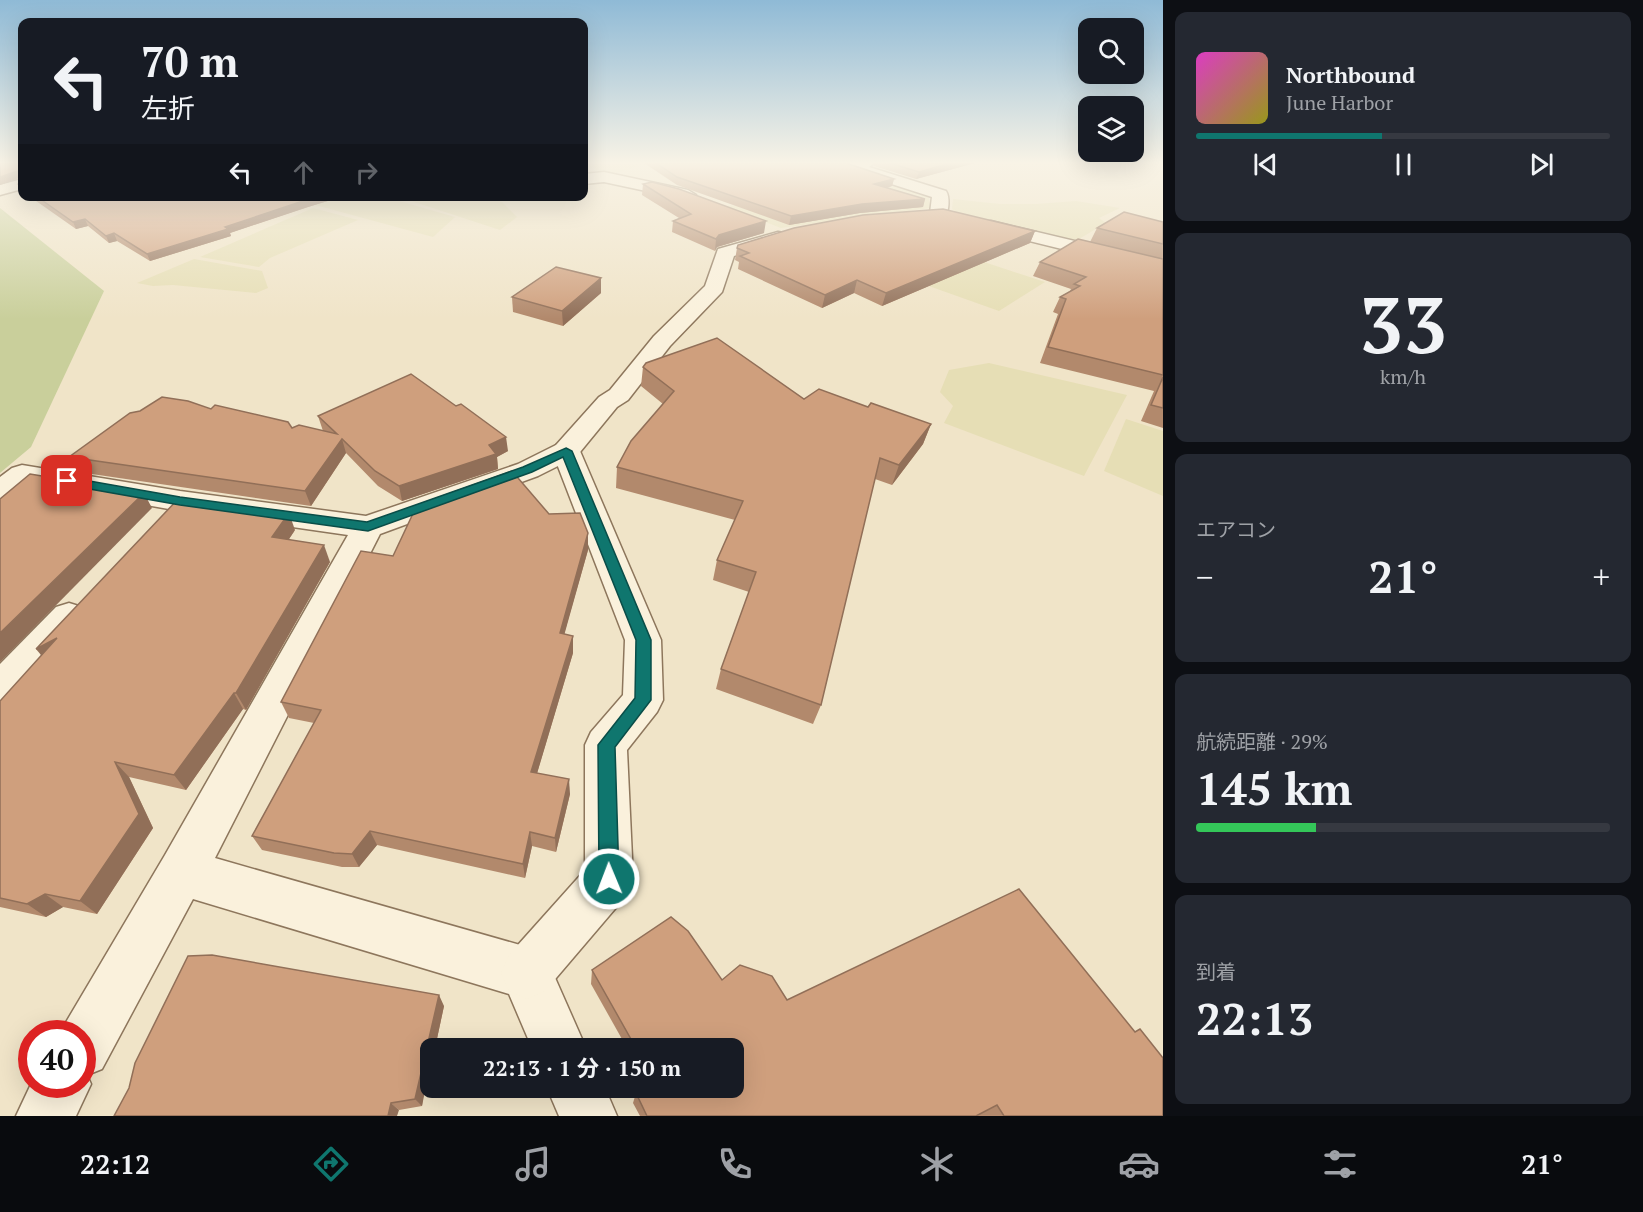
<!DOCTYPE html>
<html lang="ja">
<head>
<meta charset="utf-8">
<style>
  :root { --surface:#171b24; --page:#242831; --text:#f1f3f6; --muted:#9ea1a6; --line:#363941; --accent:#0f766e }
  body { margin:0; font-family:"PT Serif","Noto Sans JP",serif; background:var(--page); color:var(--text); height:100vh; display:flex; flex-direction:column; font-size:22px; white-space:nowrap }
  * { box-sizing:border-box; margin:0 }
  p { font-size:20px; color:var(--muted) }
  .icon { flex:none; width:33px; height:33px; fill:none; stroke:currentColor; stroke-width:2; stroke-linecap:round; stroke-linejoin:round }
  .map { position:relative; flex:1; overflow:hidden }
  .drawer { display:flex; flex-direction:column; gap:12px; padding:12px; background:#0d0f14; width:480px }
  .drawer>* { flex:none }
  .guide { position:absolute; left:18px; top:18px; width:570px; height:183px; border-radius:12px; box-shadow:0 6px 24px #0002; background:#171b24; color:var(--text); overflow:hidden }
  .fabs { position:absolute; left:1078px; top:18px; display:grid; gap:12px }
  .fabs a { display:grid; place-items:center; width:66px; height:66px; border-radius:12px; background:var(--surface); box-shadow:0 6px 24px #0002; font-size:30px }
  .speed { position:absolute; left:18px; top:1020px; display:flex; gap:12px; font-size:30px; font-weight:700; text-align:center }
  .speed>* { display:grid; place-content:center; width:78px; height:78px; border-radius:50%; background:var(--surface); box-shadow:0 6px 24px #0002; line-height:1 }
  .speed .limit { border:9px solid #d22; background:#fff; color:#111 }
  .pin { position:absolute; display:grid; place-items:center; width:51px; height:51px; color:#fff; margin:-26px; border-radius:12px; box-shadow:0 3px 9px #0006 }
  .me { position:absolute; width:66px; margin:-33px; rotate:359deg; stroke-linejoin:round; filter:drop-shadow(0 0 4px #0008) }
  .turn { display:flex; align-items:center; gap:21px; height:126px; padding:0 24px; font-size:27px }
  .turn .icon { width:78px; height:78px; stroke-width:2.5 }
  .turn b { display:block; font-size:42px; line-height:51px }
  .lanes { display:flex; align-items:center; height:57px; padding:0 24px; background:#0003; justify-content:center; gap:30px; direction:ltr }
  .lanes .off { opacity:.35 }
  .big { font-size:45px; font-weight:700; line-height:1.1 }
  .drawer .tile { flex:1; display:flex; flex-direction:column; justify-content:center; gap:9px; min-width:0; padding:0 21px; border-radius:12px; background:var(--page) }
  .drawer .dial { align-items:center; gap:0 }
  .dial b { font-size:78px; line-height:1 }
  .song { display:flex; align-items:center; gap:18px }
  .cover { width:72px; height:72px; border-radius:9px; background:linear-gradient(135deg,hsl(310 70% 55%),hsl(60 70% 35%)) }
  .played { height:6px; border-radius:3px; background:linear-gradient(90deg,var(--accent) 45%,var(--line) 45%) }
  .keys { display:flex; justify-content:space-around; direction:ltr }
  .heat { display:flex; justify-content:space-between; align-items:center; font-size:33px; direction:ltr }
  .charge { height:9px; border-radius:4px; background:linear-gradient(90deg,#34c759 29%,var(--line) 0) }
  .trip { position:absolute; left:420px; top:1038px; width:324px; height:60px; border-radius:12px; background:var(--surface); box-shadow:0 6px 24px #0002; font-weight:700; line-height:60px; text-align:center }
  .tabs { display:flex; height:96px; justify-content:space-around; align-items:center; background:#090b0e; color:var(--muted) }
  .tabs .icon { width:42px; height:42px }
  .tabs .on { color:var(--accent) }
  .tabs b { font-size:27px; color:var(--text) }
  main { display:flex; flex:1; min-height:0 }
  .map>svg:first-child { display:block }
  .farmland { fill:#e6deb5 }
  .green { fill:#c9cf9b }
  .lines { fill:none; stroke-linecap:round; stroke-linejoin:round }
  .minor-casing { stroke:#8d765c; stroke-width:3 }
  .tertiary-casing { stroke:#8d765c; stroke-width:3 }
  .minor { fill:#faf1dc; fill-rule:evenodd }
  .tertiary { fill:#faf1dc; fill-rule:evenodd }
  .wall { fill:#b2896c }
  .shaded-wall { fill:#916f58 }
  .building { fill:#cf9f7d; stroke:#916f58; stroke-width:1.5 }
  .route { fill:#0f766e; stroke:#0a4d48; stroke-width:1.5 }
</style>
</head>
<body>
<main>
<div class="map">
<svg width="1163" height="1116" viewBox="0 0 1163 1116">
  <rect width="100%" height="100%" fill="#f0e4c8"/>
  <g class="farmland">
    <path d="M 584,163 L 630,163 L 639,166 L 613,174 L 584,166 Z"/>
    <path d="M 848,172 L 921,191 L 929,196 L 930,208 L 781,228 L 724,206 L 757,204 Z"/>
    <path d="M 286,197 L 385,197 L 455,217 L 433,237 Z"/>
    <path d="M 399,197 L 487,197 L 502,202 L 517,217 L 500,230 Z"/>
    <path d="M 953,199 L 1000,204 L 1036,204 L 1076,201 L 1120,208 L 1099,218 L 1106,223 L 1074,242 L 956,212 L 952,209 Z"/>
    <path d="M 313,208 L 358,220 L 270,258 L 259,267 L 200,257 Z"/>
    <path d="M 194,259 L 262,271 L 268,288 L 256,293 L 173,285 L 153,286 L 137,283 Z"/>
    <path d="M 978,260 L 1045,282 L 999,311 L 867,264 Z"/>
    <path d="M 989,363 L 1127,395 L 1084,476 L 944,423 L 953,406 L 940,392 L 949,370 Z"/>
    <path d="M 1126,419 L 1163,431 L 1163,496 L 1104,471 Z"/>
  </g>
  <path class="green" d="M 0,208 L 104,291 L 31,447 L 0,473 Z"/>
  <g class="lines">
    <g class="minor-casing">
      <g id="minor">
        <path d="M 851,163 L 874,163 L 869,167 L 946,191 C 950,197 949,211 945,217 L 933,217 L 930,213 L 932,197 L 848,170 L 845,167 Z"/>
        <path d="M 604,172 L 688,190 L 696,195 L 688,200 L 604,182 L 584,184 L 584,174 Z"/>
        <path d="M 22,179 L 22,189 L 0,195 L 0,185 Z"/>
        <path d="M 991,221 L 1163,262 L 1163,274 L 985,230 L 982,226 L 985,222 Z"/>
        <path d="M 778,232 L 784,233 L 787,237 L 784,241 L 734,256 L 722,292 L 670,346 L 628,400 L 617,407 L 576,457 L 538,476 L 380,534 L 215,858 L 527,947 L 545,955 L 586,1048 L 532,1048 L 509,994 L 193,899 L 102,1069 L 87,1075 L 91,1084 L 76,1116 L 16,1116 L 32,1082 L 32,1084 L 82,1084 L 82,1034 L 61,1034 L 62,1029 L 165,855 L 348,535 L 180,511 L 28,484 L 11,499 L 0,502 L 0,477 L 12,468 L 22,465 L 180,491 L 366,516 L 518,464 L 556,445 L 599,397 L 610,390 L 654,336 L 705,286 L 718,249 Z"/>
        <path d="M 69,603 L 82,607 L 87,617 L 82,627 L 14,702 L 0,706 L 0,664 L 56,607 Z"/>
        <path d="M 547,1088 L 605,1088 L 617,1116 L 559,1116 Z"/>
      </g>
    </g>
    <g class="tertiary-casing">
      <path id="tertiary" d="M 566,443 L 576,445 L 580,451 L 661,640 L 663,700 L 657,712 L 627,750 L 633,879 L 626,896 L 545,991 L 527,999 L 509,991 L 501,973 L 509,955 L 585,870 L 585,745 L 591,732 L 623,695 L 625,640 L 552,451 L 556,445 Z"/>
    </g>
    <use href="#minor" class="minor"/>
    <use href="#tertiary" class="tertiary"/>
  </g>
  <g class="wall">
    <path d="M 644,163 L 847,163 L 849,164 L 894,179 L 892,186 L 887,188 L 925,199 L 923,207 L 860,213 L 789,225 L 677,185 Z"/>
    <path d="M 875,163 L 975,163 L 916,179 L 874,166 Z"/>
    <path d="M 643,184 L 764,233 L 717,247 L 715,251 L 672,232 L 673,221 L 679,218 L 642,195 Z"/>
    <path d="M 29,196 L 344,196 L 308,207 L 230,233 L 231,236 L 150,261 L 117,241 L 109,243 L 88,226 L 76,229 Z"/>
    <path d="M 1163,222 L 1163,428 L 1141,421 L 1154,391 L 1040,363 L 1058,314 L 1053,312 L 1060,297 L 1070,291 L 1071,289 L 1033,276 L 1040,262 L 1090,242 L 1097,228 Z"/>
    <path d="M 1035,231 L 1030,243 L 882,306 L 854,293 L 822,308 L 738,269 L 739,262 L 735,260 L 737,248 Z"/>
    <path d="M 601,278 L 601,293 L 563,326 L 513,312 L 512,297 Z"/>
    <path d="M 643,367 L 804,399 L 868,407 L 931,424 L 923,444 L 892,485 L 875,479 L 821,705 L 813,724 L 716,689 L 721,669 L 749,592 L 713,580 L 717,560 L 735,520 L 616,488 L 617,467 L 663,404 L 641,386 Z"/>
    <path d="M 211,409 L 292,428 L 323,431 L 318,416 L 508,451 L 497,457 L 498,469 L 402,501 L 378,486 L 346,453 L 311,506 L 78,472 L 69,457 Z"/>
    <path d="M 549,514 L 588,550 L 564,634 L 573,636 L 573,653 L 537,773 L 570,794 L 556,852 L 532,846 L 525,878 L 377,845 L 359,867 L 342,867 L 262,850 L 252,836 L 314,723 L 289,718 L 281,702 L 393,556 Z"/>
    <path d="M 295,530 L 289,539 L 330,562 L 246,710 L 243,709 L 186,790 L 129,777 L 153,828 L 97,914 L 63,907 L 46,917 L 0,907 L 0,701 Z"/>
    <path d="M 212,955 L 444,1006 L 435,1048 L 430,1048 L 422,1106 L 399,1110 Z"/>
    <path d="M 592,970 L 722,980 L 1163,1116 L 640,1116 L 633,1103 L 636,1093 L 734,1048 L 627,1048 L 591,984 Z"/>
  </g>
  <g class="shaded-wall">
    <path d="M 950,163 L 975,163 L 916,179 L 919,172 Z"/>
    <path d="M 20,170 L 22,177 L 0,185 L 0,177 Z"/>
    <path d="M 894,179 L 892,186 L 872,192 L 874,184 Z"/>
    <path d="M 318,196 L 344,196 L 308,207 L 230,233 L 231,236 L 150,261 L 147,254 L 225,227 Z"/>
    <path d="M 925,199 L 923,207 L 860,213 L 789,225 L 791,216 L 862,204 Z"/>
    <path d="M 85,219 L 88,226 L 76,229 L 73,222 Z"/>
    <path d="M 766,221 L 764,233 L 717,247 L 715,251 L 716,239 L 719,235 Z"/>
    <path d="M 1035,231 L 1030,243 L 882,306 L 886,293 Z"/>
    <path d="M 114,233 L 117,241 L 109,243 L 106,236 Z"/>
    <path d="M 601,278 L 601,293 L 563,326 L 562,311 Z"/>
    <path d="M 857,280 L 854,293 L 822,308 L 825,295 Z"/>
    <path d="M 931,424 L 923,444 L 892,485 L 899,465 Z"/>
    <path d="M 506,437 L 508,451 L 497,457 L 498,469 L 402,501 L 399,486 Z"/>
    <path d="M 342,439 L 346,453 L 311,506 L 305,491 Z"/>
    <path d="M 144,493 L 152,508 L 0,662 L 0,633 Z"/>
    <path d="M 289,513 L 295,530 L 279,554 L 272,537 Z"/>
    <path d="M 588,533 L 588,550 L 560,650 L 560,633 Z"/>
    <path d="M 324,545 L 330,562 L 246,710 L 236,693 Z"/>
    <path d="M 573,636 L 573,653 L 533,787 L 531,772 Z"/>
    <path d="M 57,638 L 50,666 L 36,649 Z"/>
    <path d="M 234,693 L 243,709 L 186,790 L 174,775 Z"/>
    <path d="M 115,762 L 129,777 L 153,828 L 97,914 L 80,901 Z"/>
    <path d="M 569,779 L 570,794 L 556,852 L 555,838 Z"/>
    <path d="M 370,831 L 377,845 L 359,867 L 352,854 Z"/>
    <path d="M 530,832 L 532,846 L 525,878 L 523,864 Z"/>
    <path d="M 45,894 L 63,907 L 46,917 L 27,904 Z"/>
    <path d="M 439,995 L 444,1006 L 435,1048 L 430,1048 L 430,1066 L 422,1106 L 415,1099 Z"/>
    <path d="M 391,1103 L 399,1110 L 397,1116 L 388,1116 Z"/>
  </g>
  <g class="building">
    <path d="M 0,163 L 22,163 L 22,187 L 18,184 L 21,182 L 20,170 L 0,177 Z"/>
    <path d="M 656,163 L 847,163 L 849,164 L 894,179 L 874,184 L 925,199 L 862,204 L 791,216 L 677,177 Z"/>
    <path d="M 890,163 L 950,163 L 919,172 Z"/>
    <path d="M 652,182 L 679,189 L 766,221 L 719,235 L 716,239 L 673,221 L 691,214 L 643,184 Z"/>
    <path d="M 36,196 L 318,196 L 225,227 L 228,229 L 147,254 L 114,233 L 106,236 L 85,219 L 73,222 Z"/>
    <path d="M 943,209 L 1035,231 L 886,293 L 857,280 L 825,295 L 740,256 L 749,253 L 737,248 L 738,245 L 794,228 L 863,215 Z"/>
    <path d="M 1124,212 L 1163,222 L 1163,244 L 1097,228 Z"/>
    <path d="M 1078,239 L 1163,259 L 1163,375 L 1048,347 L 1066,299 L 1060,297 L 1080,286 L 1074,284 L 1086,277 L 1040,262 Z"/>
    <path d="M 556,267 L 601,278 L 562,311 L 512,297 Z"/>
    <path d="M 717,338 L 804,399 L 819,389 L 868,407 L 871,403 L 931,424 L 899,465 L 880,458 L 821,705 L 721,669 L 756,572 L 717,560 L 743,501 L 617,467 L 631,441 L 674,391 L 643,367 L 646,363 Z"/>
    <path d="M 411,374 L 456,406 L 461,404 L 506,437 L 489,445 L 496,454 L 399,486 L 375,471 L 342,439 L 305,491 L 69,457 L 130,413 L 140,411 L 162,397 L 188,401 L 211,409 L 215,405 L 288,422 L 292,428 L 299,425 L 337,434 L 318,416 Z"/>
    <path d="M 1163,377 L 1163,408 L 1151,405 Z"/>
    <path d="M 512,471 L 549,514 L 580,513 L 588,533 L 560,633 L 573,636 L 531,772 L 569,779 L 555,838 L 530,832 L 523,864 L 370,831 L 352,854 L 334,853 L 252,836 L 321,710 L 281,702 L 361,551 L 393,556 L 417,505 Z"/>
    <path d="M 30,474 L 144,493 L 0,633 L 0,499 Z"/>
    <path d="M 179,498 L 289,513 L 272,537 L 324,545 L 236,693 L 234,693 L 174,775 L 115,762 L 139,814 L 80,901 L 45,894 L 27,904 L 0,898 L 0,701 L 57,638 L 36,649 Z"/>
    <path d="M 1019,889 L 1135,1032 L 1140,1029 L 1163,1058 L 1163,1116 L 1004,1116 L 997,1105 L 976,1116 L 647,1116 L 636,1093 L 646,1088 L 734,1088 L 734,1048 L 636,1048 L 592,970 L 671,917 L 688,931 L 722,980 L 740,965 L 772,976 L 787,1000 Z"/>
    <path d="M 212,955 L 439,995 L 415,1099 L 391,1103 L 388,1116 L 114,1116 L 129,1088 L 135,1063 L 188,956 Z"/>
  </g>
  <linearGradient id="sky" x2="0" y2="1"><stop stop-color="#8fbad6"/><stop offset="0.51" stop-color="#f8f3e6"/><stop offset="1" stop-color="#f8f3e6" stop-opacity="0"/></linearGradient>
  <rect width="1163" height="319" fill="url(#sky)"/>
  <path class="route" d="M 566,448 L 572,451 L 651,640 L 651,700 L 615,747 L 619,879 L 616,886 L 609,889 L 602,886 L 599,879 L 598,745 L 635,698 L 636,640 L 563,457 L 532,472 L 368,531 L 180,505 L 67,485 L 61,481 L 67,477 L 180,497 L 367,522 L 523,467 Z"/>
</svg>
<div class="fabs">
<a><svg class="icon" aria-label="search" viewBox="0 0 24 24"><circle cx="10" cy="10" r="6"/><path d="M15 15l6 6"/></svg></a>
<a><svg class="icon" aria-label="layers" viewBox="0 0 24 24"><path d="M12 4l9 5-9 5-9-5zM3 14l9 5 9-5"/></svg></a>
</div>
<div class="speed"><div class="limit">40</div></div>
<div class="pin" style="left:67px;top:481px;background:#d93025"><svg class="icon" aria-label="arrive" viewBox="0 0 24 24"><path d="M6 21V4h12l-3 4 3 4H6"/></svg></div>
<svg class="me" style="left:609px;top:879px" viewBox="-20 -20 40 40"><circle r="17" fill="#0f766e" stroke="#fff" stroke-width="3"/><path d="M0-11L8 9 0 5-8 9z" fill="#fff"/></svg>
<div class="trip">22:13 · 1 分 · 150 m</div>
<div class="guide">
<div class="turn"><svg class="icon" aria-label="left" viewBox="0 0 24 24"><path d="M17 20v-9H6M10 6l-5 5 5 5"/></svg><div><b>70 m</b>左折</div></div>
<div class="lanes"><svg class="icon" aria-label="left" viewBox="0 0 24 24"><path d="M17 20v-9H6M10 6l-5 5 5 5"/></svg><svg class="icon off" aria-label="ahead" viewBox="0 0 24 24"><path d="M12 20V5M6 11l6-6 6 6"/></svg><svg class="icon off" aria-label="right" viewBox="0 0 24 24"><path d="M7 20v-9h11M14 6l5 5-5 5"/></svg></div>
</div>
</div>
<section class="drawer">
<div class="tile">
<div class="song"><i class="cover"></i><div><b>Northbound</b><p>June Harbor</p></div></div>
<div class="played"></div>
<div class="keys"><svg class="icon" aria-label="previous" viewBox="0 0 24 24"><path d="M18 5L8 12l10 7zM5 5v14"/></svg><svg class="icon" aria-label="pause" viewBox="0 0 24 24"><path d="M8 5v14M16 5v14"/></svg><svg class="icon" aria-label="next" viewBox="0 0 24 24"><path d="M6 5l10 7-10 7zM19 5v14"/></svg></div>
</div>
<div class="tile dial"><b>33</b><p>km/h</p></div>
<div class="tile"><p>エアコン</p>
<div class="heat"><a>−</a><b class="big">21°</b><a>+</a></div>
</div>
<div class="tile"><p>航続距離 · 29%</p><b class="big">145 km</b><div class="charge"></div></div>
<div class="tile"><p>到着</p><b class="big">22:13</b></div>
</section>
</main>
<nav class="tabs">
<b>22:12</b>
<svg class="icon on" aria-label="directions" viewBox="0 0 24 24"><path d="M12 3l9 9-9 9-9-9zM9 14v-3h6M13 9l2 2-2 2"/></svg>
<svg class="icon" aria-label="music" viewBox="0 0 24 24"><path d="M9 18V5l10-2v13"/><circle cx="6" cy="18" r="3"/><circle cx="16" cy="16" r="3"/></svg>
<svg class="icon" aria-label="phone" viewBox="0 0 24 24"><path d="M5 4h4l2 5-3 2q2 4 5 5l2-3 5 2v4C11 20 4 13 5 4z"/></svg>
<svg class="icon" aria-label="climate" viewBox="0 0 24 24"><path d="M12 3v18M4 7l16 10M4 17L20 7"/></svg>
<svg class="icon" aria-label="car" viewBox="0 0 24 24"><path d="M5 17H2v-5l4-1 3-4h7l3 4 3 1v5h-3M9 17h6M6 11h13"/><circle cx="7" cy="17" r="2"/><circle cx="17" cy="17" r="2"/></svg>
<svg class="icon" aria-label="filters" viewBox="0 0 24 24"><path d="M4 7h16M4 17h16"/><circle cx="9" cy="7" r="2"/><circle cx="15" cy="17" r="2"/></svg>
<b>21°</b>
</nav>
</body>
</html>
